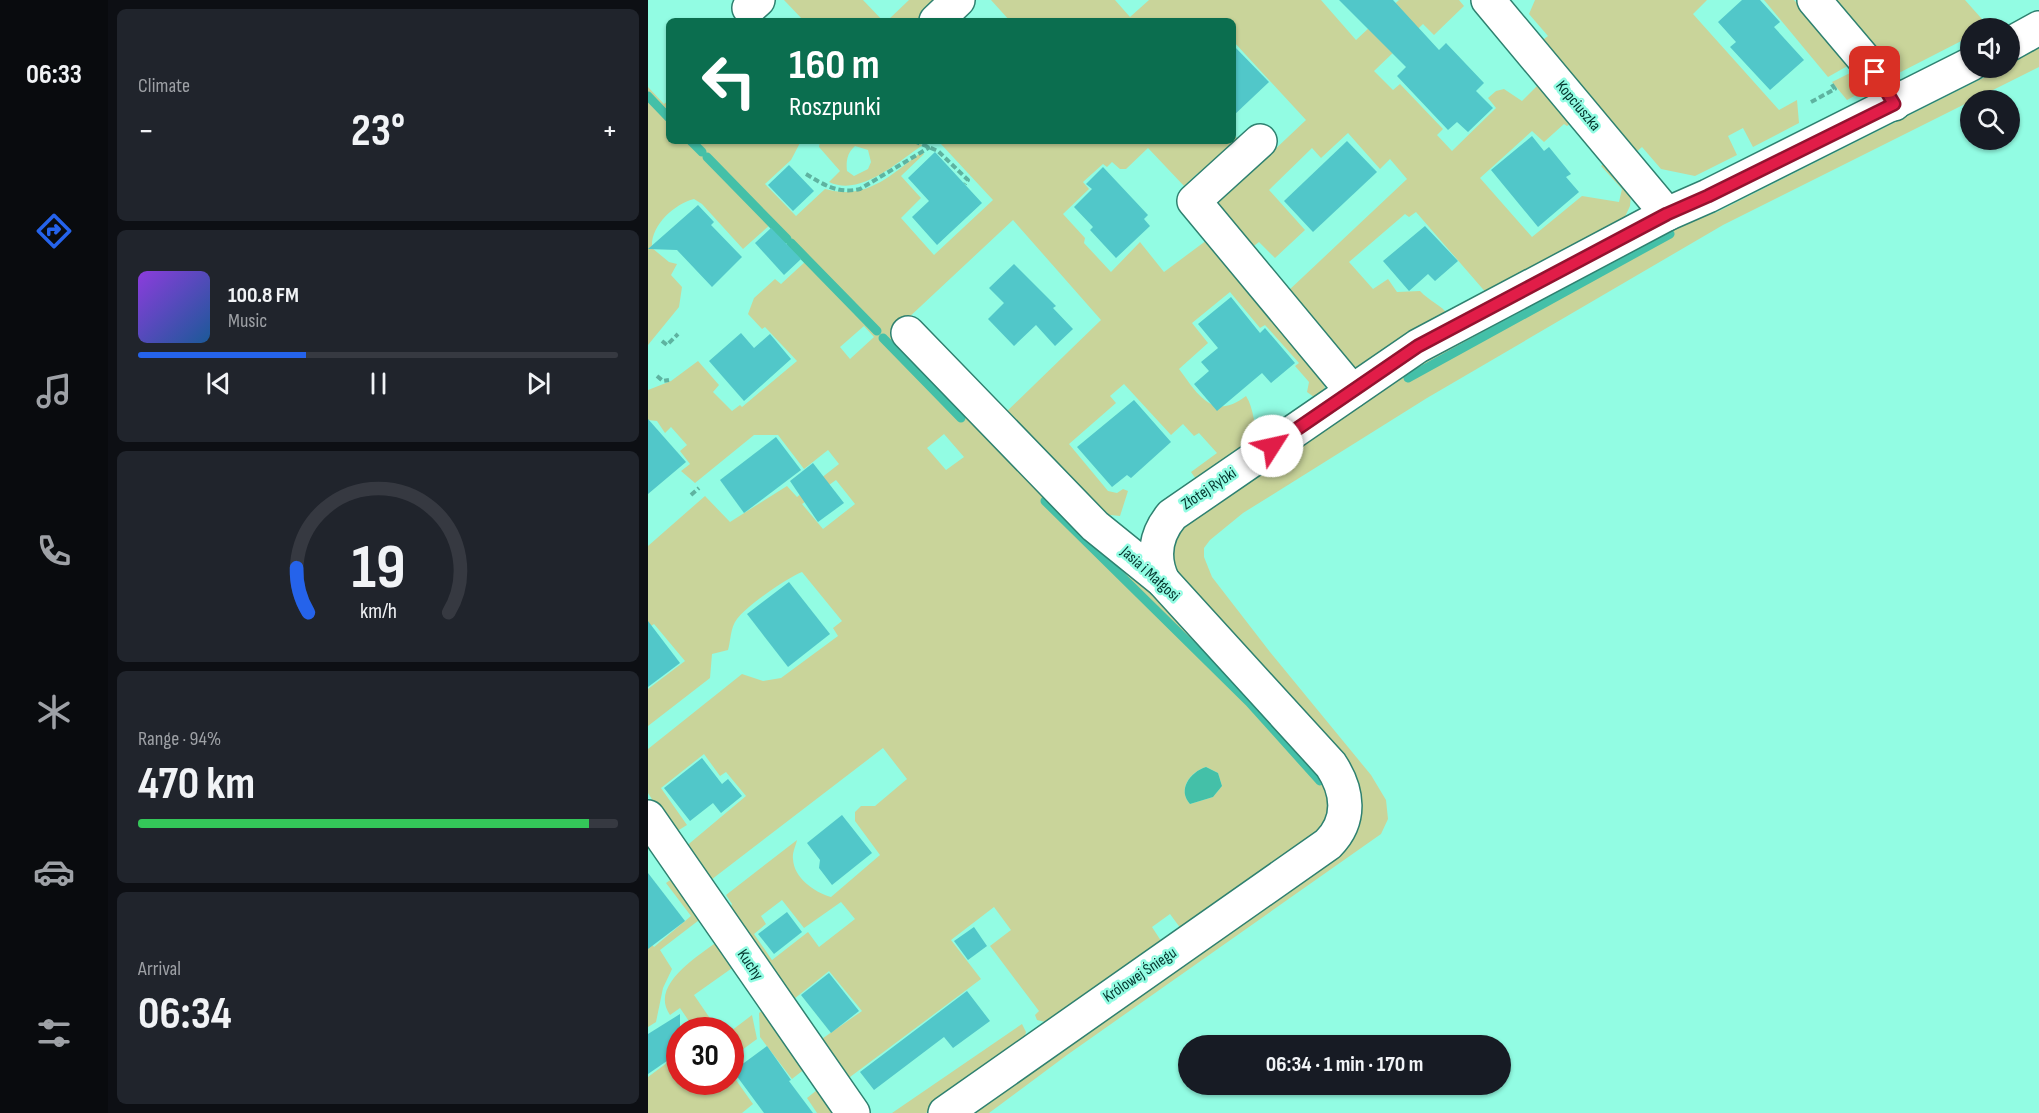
<!DOCTYPE html>
<html lang="en">
<head>
<meta charset="utf-8">
<style>
  :root { --surface:#171b24; --page:#20242c; --text:#f1f3f6; --muted:#9ea1a6; --line:#363941; --accent:#2563eb }
  body { margin:0; font-family:"Sofia Sans Condensed",sans-serif; background:var(--page); color:var(--text); height:100vh; display:flex; flex-direction:column; font-size:22px; white-space:nowrap }
  * { box-sizing:border-box; margin:0 }
  p { font-size:20px; color:var(--muted) }
  .icon { flex:none; width:33px; height:33px; fill:none; stroke:currentColor; stroke-width:2; stroke-linecap:round; stroke-linejoin:round }
  .map { position:relative; flex:1; overflow:hidden }
  .side { display:flex; flex-direction:column; gap:9px; padding:9px; background:#0d0f14; width:540px }
  .side>* { flex:none }
  .top-card { position:absolute; left:18px; top:18px; width:570px; height:126px; border-radius:9px; box-shadow:0 2px 4px #0004; background:#0b6e4f; color:#fff; overflow:hidden }
  .buttons { position:absolute; left:1312px; top:18px; display:grid; gap:12px }
  .buttons a { display:grid; place-items:center; width:60px; height:60px; border-radius:50%; background:var(--surface); box-shadow:0 2px 4px #0004; font-size:30px }
  .speed { position:absolute; left:18px; top:1017px; display:flex; gap:12px; font-size:30px; font-weight:700; text-align:center }
  .speed>* { display:grid; place-content:center; width:78px; height:78px; border-radius:50%; background:var(--surface); box-shadow:0 2px 4px #0004; line-height:1 }
  .speed .limit { border:9px solid #d22; background:#fff; color:#111 }
  .pin { position:absolute; display:grid; place-items:center; width:51px; height:51px; color:#fff; margin:-26px; border-radius:12px; box-shadow:0 3px 9px #0006 }
  .me { position:absolute; width:66px; margin:-33px; rotate:55deg; stroke-linejoin:round; filter:drop-shadow(0 0 4px #0008) }
  .turn { display:flex; align-items:center; gap:21px; height:126px; padding:0 24px; font-size:27px }
  .turn .icon { width:78px; height:78px; stroke-width:2.5 }
  .turn b { display:block; font-size:42px; line-height:51px }
  .big { font-size:45px; font-weight:700; line-height:1.1 }
  .side .card { flex:1; display:flex; flex-direction:column; justify-content:center; gap:9px; min-width:0; padding:0 21px; border-radius:9px; background:var(--page) }
  .side .dial { align-items:center; gap:0 }
  .dial svg { height:156px; overflow:visible; fill:none; stroke:var(--line); stroke-width:7; stroke-linecap:round; text-anchor:middle }
  .dial text { fill:var(--text); stroke:none }
  .song { display:flex; align-items:center; gap:18px }
  .cover { width:72px; height:72px; border-radius:9px; background:linear-gradient(135deg,hsl(270 70% 55%),hsl(210 70% 35%)) }
  .played { height:6px; border-radius:3px; background:linear-gradient(90deg,var(--accent) 35%,var(--line) 35%) }
  .keys { display:flex; justify-content:space-around; direction:ltr }
  .heat { display:flex; justify-content:space-between; align-items:center; font-size:33px; direction:ltr }
  .charge { height:9px; border-radius:4px; background:linear-gradient(90deg,#34c759 94%,var(--line) 0) }
  .trip { position:absolute; left:530px; top:1035px; width:333px; height:60px; border-radius:30px; background:var(--surface); box-shadow:0 2px 4px #0004; font-weight:700; line-height:60px; text-align:center }
  main { display:flex; flex:1; min-height:0 }
  .tabs { display:flex; flex-direction:column; width:108px; justify-content:space-around; align-items:center; background:#090b0e; color:var(--muted) }
  .tabs .icon { width:42px; height:42px }
  .tabs .active { color:var(--accent) }
  .tabs b { font-size:27px; color:var(--text) }
  .map>svg:first-child { display:block }
  .green { fill:#c9d49a; fill-rule:evenodd }
  .water { fill:#44c0a8 }
  .lines { fill:none; stroke-linecap:round; stroke-linejoin:round }
  .stream { stroke:#44c0a8; stroke-width:9 }
  .building { fill:#51c7c9 }
  .minor-casing { stroke:#2e8170; stroke-width:36 }
  .path { stroke:#5eb3a0; stroke-width:4; stroke-dasharray:6 3; stroke-linecap:butt }
  .minor { stroke:#fff; stroke-width:33 }
  .route-casing { stroke:#92132f; stroke-width:15 }
  .route { stroke:#e11d48; stroke-width:10 }
  .labels { text-anchor:middle; dominant-baseline:central; stroke-width:5; stroke-linejoin:round; paint-order:stroke }
  .street-label { font-size:16px; fill:#03342c; stroke:#92fce3 }
</style>
</head>
<body>
<main>
<nav class="tabs">
<b>06:33</b>
<svg class="icon active" aria-label="directions" viewBox="0 0 24 24"><path d="M12 3l9 9-9 9-9-9zM9 14v-3h6M13 9l2 2-2 2"/></svg>
<svg class="icon" aria-label="music" viewBox="0 0 24 24"><path d="M9 18V5l10-2v13"/><circle cx="6" cy="18" r="3"/><circle cx="16" cy="16" r="3"/></svg>
<svg class="icon" aria-label="phone" viewBox="0 0 24 24"><path d="M5 4h4l2 5-3 2q2 4 5 5l2-3 5 2v4C11 20 4 13 5 4z"/></svg>
<svg class="icon" aria-label="climate" viewBox="0 0 24 24"><path d="M12 3v18M4 7l16 10M4 17L20 7"/></svg>
<svg class="icon" aria-label="car" viewBox="0 0 24 24"><path d="M5 17H2v-5l4-1 3-4h7l3 4 3 1v5h-3M9 17h6M6 11h13"/><circle cx="7" cy="17" r="2"/><circle cx="17" cy="17" r="2"/></svg>
<svg class="icon" aria-label="filters" viewBox="0 0 24 24"><path d="M4 7h16M4 17h16"/><circle cx="9" cy="7" r="2"/><circle cx="15" cy="17" r="2"/></svg>
</nav>
<section class="side">
<div class="card"><p>Climate</p>
<div class="heat"><a>−</a><b class="big">23°</b><a>+</a></div>
</div>
<div class="card">
<div class="song"><i class="cover"></i><div><b>100.8 FM</b><p>Music</p></div></div>
<div class="played"></div>
<div class="keys"><svg class="icon" aria-label="previous" viewBox="0 0 24 24"><path d="M18 5L8 12l10 7zM5 5v14"/></svg><svg class="icon" aria-label="pause" viewBox="0 0 24 24"><path d="M8 5v14M16 5v14"/></svg><svg class="icon" aria-label="next" viewBox="0 0 24 24"><path d="M6 5l10 7-10 7zM19 5v14"/></svg></div>
</div>
<div class="card dial"><svg viewBox="0 0 100 80">
<path d="M14 69A42 42 0 1 1 86 69"/>
<path d="M14 69A42 42 0 0 1 8 46" stroke="#2563eb"/>
<text x="50" y="56" font-size="32" font-weight="700">19</text>
<text x="50" y="72" font-size="11">km/h</text>
</svg></div>
<div class="card"><p>Range · 94%</p><b class="big">470 km</b><div class="charge"></div></div>
<div class="card"><p>Arrival</p><b class="big">06:34</b></div>
</section>
<div class="map">
<svg width="1391" height="1113" viewBox="0 0 1391 1113">
  <rect width="100%" height="100%" fill="#92fce3"/>
  <g class="green">
    <path d="M 136,0 L 215,0 L 235,21 L 156,21 Z"/>
    <path d="M 261,0 L 297,0 L 274,21 L 239,21 Z"/>
    <path d="M 343,0 L 467,0 L 482,17 L 501,0 L 673,0 L 708,40 L 751,0 L 811,0 L 816,6 L 786,35 L 775,24 L 726,71 L 745,90 L 752,84 L 795,129 L 789,135 L 804,151 L 848,108 L 840,98 L 848,91 L 856,89 L 874,101 L 894,81 L 922,124 L 919,126 L 916,124 L 896,142 L 884,131 L 832,178 L 884,237 L 934,196 L 971,202 L 974,189 L 953,166 L 960,160 L 983,195 L 982,206 L 975,221 L 840,295 L 768,212 L 761,217 L 757,214 L 701,262 L 725,289 L 740,279 L 749,292 L 772,291 C 781,301 794,305 801,316 L 715,369 L 698,366 L 639,292 L 759,179 L 742,159 L 732,169 L 700,133 L 673,158 L 664,148 L 621,190 L 657,230 L 627,258 L 611,242 L 602,249 L 568,205 L 658,120 L 585,41 L 585,21 L 362,21 Z"/>
    <path d="M 887,0 L 1059,0 L 1045,14 L 1131,110 L 1149,100 L 1151,123 L 1105,147 L 1095,128 L 1080,136 L 1089,155 L 1047,176 L 1013,169 L 994,147 L 986,154 L 892,42 L 900,36 L 881,14 Z"/>
    <path d="M 1116,0 L 1146,0 L 1203,64 L 1180,77 Z"/>
    <path d="M 1178,0 L 1317,0 L 1341,27 L 1323,28 L 1323,36 L 1243,77 Z"/>
    <path d="M 1391,48 L 1391,67 L 1075,225 L 779,398 L 595,513 L 562,540 L 556,548 L 556,557 L 564,577 L 622,652 L 723,775 L 738,800 L 740,819 L 733,834 L 419,1055 L 341,1113 L 315,1113 L 708,812 L 528,581 L 521,556 L 528,530 L 763,363 L 1021,230 L 1069,212 L 1355,68 L 1362,68 L 1362,64 Z"/>
    <path d="M 1212,68 L 1215,76 L 1212,93 L 1199,100 L 1184,82 Z"/>
    <path d="M 0,87 L 16,104 L 21,100 L 21,141 L 153,141 L 143,160 L 117,184 L 148,216 L 177,189 C 219,201 242,175 274,152 L 276,154 L 253,176 L 273,198 L 253,218 L 286,255 L 345,200 L 292,143 L 281,141 L 585,141 L 585,133 L 591,141 L 553,176 L 550,173 L 536,186 L 500,148 L 478,169 L 472,169 L 464,162 L 459,167 L 455,164 L 435,182 L 441,189 L 415,214 L 437,238 L 436,243 L 463,272 L 492,242 L 516,272 L 559,240 L 557,237 L 561,234 L 672,365 L 677,380 L 676,396 L 670,400 L 659,392 L 661,382 L 647,366 L 651,363 L 617,325 L 612,328 L 582,292 L 544,323 L 560,343 L 531,369 C 551,396 565,421 598,396 C 607,410 604,425 613,438 L 550,482 L 543,472 L 569,453 L 551,433 L 546,436 L 535,424 L 523,435 L 476,384 L 462,396 L 468,403 L 421,444 L 460,491 L 469,493 L 475,489 L 480,491 L 472,516 L 444,513 L 353,417 L 453,320 L 365,220 L 242,335 L 397,494 L 514,595 L 595,679 L 665,758 L 683,784 L 687,812 L 683,826 L 676,836 L 536,933 L 522,914 L 504,927 L 517,947 L 405,1024 L 389,1020 L 387,1015 L 391,1011 L 342,946 L 363,930 L 346,907 L 303,940 L 333,979 L 198,1080 L 213,1101 L 210,1104 L 169,1050 L 172,1047 L 165,1043 L 140,1006 L 140,1000 L 129,984 L 127,986 L 83,921 L 80,914 L 84,904 L 78,895 L 149,840 C 148,845 144,853 145,859 C 146,878 166,892 183,897 L 232,855 L 207,821 L 207,812 L 213,806 L 227,806 L 259,779 L 235,748 L 59,883 L 36,848 L 98,796 L 78,772 L 72,776 L 56,754 L 13,788 L 39,825 L 26,833 L 0,793 L 0,749 L 94,674 L 115,681 L 133,678 L 190,636 L 185,628 L 194,621 L 154,572 C 139,578 98,606 89,619 C 82,628 83,640 80,650 L 64,654 L 62,678 L 0,726 L 0,689 L 37,661 L 6,624 L 0,628 L 0,546 L 57,496 L 82,522 L 139,486 L 149,497 L 191,464 L 180,450 L 156,469 L 130,435 L 106,435 L 47,483 L 33,471 L 42,464 L 32,451 L 39,445 L 23,427 L 17,433 L 9,421 L 0,420 L 0,390 L 23,381 L 50,361 L 71,385 L 65,392 L 84,411 L 92,405 L 94,407 L 149,361 L 117,327 L 114,329 L 100,314 L 106,298 L 127,279 L 133,284 L 158,261 L 123,224 L 95,249 L 54,204 L 46,199 C 26,204 2,226 4,248 L 21,262 L 29,264 L 23,275 L 34,287 L 31,307 L 0,345 ZM 216,326 L 226,337 L 202,359 L 192,347 ZM 296,434 L 316,457 L 298,470 L 279,448 ZM 188,480 L 207,504 L 175,529 L 154,504 ZM 558,767 L 570,773 L 574,786 L 565,797 L 542,804 C 529,789 542,772 558,767 ZM 134,900 L 156,928 L 193,902 L 207,919 L 171,947 L 160,932 L 124,960 L 106,934 L 118,924 L 113,916 ZM 181,971 L 214,1011 L 168,1043 L 141,1003 Z"/>
    <path d="M 172,141 L 262,141 L 275,145 C 249,162 213,197 181,182 L 192,171 L 171,147 ZM 207,146 L 220,150 L 223,162 L 220,169 L 206,176 L 199,171 C 198,161 199,153 207,146 Z"/>
    <path d="M 28,876 L 55,917 L 12,950 L 24,969 L 15,988 L 8,1022 L 0,1027 L 0,940 L 6,947 L 43,916 L 18,883 Z"/>
    <path d="M 74,938 L 87,966 L 46,995 L 70,1030 L 47,1030 L 32,1008 L 22,1015 C 0,984 54,954 74,938 Z"/>
    <path d="M 115,1010 L 158,1068 L 144,1079 L 112,1037 L 111,1013 Z"/>
    <path d="M 104,1015 L 109,1039 L 83,1058 L 83,1031 Z"/>
    <path d="M 374,1024 L 378,1032 L 376,1039 L 278,1113 L 244,1113 Z"/>
    <path d="M 31,1054 L 32,1082 L 82,1082 L 83,1073 L 105,1104 L 94,1113 L 0,1113 L 0,1077 Z"/>
    <path d="M 174,1086 L 194,1113 L 169,1113 L 159,1098 Z"/>
  </g>
  <path class="water" d="M 558,767 L 570,773 L 574,786 L 565,797 L 542,804 C 529,790 542,772 558,767 Z"/>
  <g class="lines">
    <g class="stream">
      <path d="M 0,96 L 21,118"/>
      <path d="M 43,141 L 54,152"/>
      <path d="M 59,157 L 139,239"/>
      <path d="M 143,243 L 229,331"/>
      <path d="M 235,338 L 313,418"/>
      <path d="M 760,378 L 1022,234"/>
      <path d="M 397,501 L 601,702 L 672,781"/>
    </g>
  </g>
  <g class="building">
    <path d="M 691,0 L 745,0 L 791,50 L 798,43 L 836,83 L 828,91 L 845,108 L 820,132 L 809,122 L 800,130 L 749,76 L 758,67 Z"/>
    <path d="M 1094,0 L 1112,0 L 1132,22 L 1126,27 L 1156,60 L 1122,90 L 1082,47 L 1088,42 L 1070,22 Z"/>
    <path d="M 585,45 L 621,82 L 585,116 Z"/>
    <path d="M 884,136 L 896,151 L 901,147 L 923,174 L 918,177 L 931,192 L 890,227 L 843,170 Z"/>
    <path d="M 699,141 L 729,172 L 665,232 L 636,201 Z"/>
    <path d="M 287,152 L 334,203 L 289,245 L 264,217 L 281,201 L 260,178 Z"/>
    <path d="M 141,165 L 166,191 L 145,211 L 120,185 Z"/>
    <path d="M 455,167 L 500,215 L 496,219 L 502,226 L 468,258 L 442,230 L 445,227 L 426,207 L 444,189 L 438,184 Z"/>
    <path d="M 50,205 L 66,222 L 63,225 L 94,257 L 64,287 L 29,250 L 0,249 Z"/>
    <path d="M 777,226 L 810,261 L 787,281 L 780,274 L 761,291 L 735,261 Z"/>
    <path d="M 123,228 L 153,259 L 136,275 L 107,243 Z"/>
    <path d="M 366,264 L 408,306 L 405,308 L 425,329 L 407,346 L 388,325 L 366,346 L 340,319 L 356,303 L 341,288 Z"/>
    <path d="M 583,297 L 612,333 L 617,328 L 647,363 L 623,383 L 614,373 L 569,411 L 546,384 L 561,371 L 553,362 L 570,348 L 550,324 Z"/>
    <path d="M 93,333 L 106,348 L 122,334 L 143,359 L 96,401 L 61,361 Z"/>
    <path d="M 486,400 L 523,442 L 483,478 L 479,475 L 464,487 L 429,447 Z"/>
    <path d="M 0,419 L 38,462 L 0,494 Z"/>
    <path d="M 128,437 L 153,470 L 96,513 L 72,480 Z"/>
    <path d="M 165,463 L 196,503 L 170,522 L 142,481 Z"/>
    <path d="M 141,582 L 182,634 L 140,667 L 99,614 Z"/>
    <path d="M 0,621 L 32,663 L 0,687 Z"/>
    <path d="M 54,758 L 74,784 L 80,779 L 94,796 L 73,813 L 65,803 L 42,821 L 16,788 Z"/>
    <path d="M 194,815 L 224,853 L 184,885 L 171,868 L 172,860 L 159,843 Z"/>
    <path d="M 0,873 L 37,921 L 0,949 Z"/>
    <path d="M 139,912 L 154,932 L 126,954 L 110,934 Z"/>
    <path d="M 326,927 L 339,946 L 320,960 L 306,941 Z"/>
    <path d="M 181,973 L 211,1011 L 183,1033 L 153,995 Z"/>
    <path d="M 319,991 L 342,1021 L 305,1048 L 296,1037 L 226,1090 L 212,1072 Z"/>
    <path d="M 32,1014 L 32,1052 L 0,1074 L 0,1034 Z"/>
    <path d="M 119,1046 L 143,1080 L 141,1081 L 165,1113 L 116,1113 L 85,1071 Z"/>
  </g>
  <g class="lines">
    <g class="minor-casing">
      <g id="minor">
        <path d="M 840,0 L 1019,214"/>
        <path d="M 1166,0 L 1227,72 L 1246,104"/>
        <path d="M 101,8 L 110,0"/>
        <path d="M 288,21 L 310,0"/>
        <path d="M 1362,44 L 1391,28"/>
        <path d="M 612,141 L 546,201 L 704,391"/>
        <path d="M 260,333 L 447,526 L 515,581 L 683,765 C 700,791 704,820 680,844 L 297,1113"/>
        <path d="M 515,581 C 504,558 507,535 524,515 L 770,346 L 1019,214 L 1060,196 L 1323,64"/>
        <path d="M 0,817 L 205,1113"/>
      </g>
    </g>
    <g class="path">
      <path d="M 1163,102 L 1187,89 L 1183,83"/>
      <path d="M 266,141 L 290,151 L 320,180 L 317,184"/>
      <path d="M 158,174 C 176,185 190,194 212,189 L 282,147"/>
      <path d="M 14,341 L 19,345 L 30,334"/>
      <path d="M 9,376 L 15,381 L 21,380"/>
      <path d="M 43,495 L 51,488"/>
    </g>
    <use href="#minor" class="minor"/>
  </g>
  <g class="lines">
    <g class="route-casing">
      <path id="route" d="M 624,446 L 770,346 L 1019,214 L 1060,196 L 1246,104 L 1227,72"/>
    </g>
    <use href="#route" class="route"/>
  </g>
  <g class="labels">
    <g class="street-label">
      <text transform="translate(930 106) rotate(50)">Kopciuszka</text>
      <text transform="translate(561 489) rotate(-34)">Złotej Rybki</text>
      <text transform="translate(502 574) rotate(42)">Jasia i Małgosi</text>
      <text transform="translate(102 965) rotate(56)">Kuchy</text>
      <text transform="translate(492 975) rotate(-34)">Królowej Śniegu</text>
    </g>
  </g>
</svg>
<div class="buttons">
<a><svg class="icon" aria-label="sound" viewBox="0 0 24 24"><path d="M4 9h4l5-4v14l-5-4H4zM17 9q2 3 0 6"/></svg></a>
<a><svg class="icon" aria-label="search" viewBox="0 0 24 24"><circle cx="10" cy="10" r="6"/><path d="M15 15l6 6"/></svg></a>
</div>
<div class="speed"><div class="limit">30</div></div>
<div class="pin" style="left:1227px;top:72px;background:#d93025"><svg class="icon" aria-label="arrive" viewBox="0 0 24 24"><path d="M6 21V4h12l-3 4 3 4H6"/></svg></div>
<svg class="me" style="left:624px;top:446px" viewBox="-20 -20 40 40"><circle r="19" fill="#fff"/><path d="M0-13L10 11 0 6-10 11z" fill="#e11d48"/></svg>
<div class="trip">06:34 · 1 min · 170 m</div>
<div class="top-card">
<div class="turn"><svg class="icon" aria-label="left" viewBox="0 0 24 24"><path d="M17 20v-9H6M10 6l-5 5 5 5"/></svg><div><b>160 m</b>Roszpunki</div></div>
</div>
</div>
</main>
</body>
</html>
